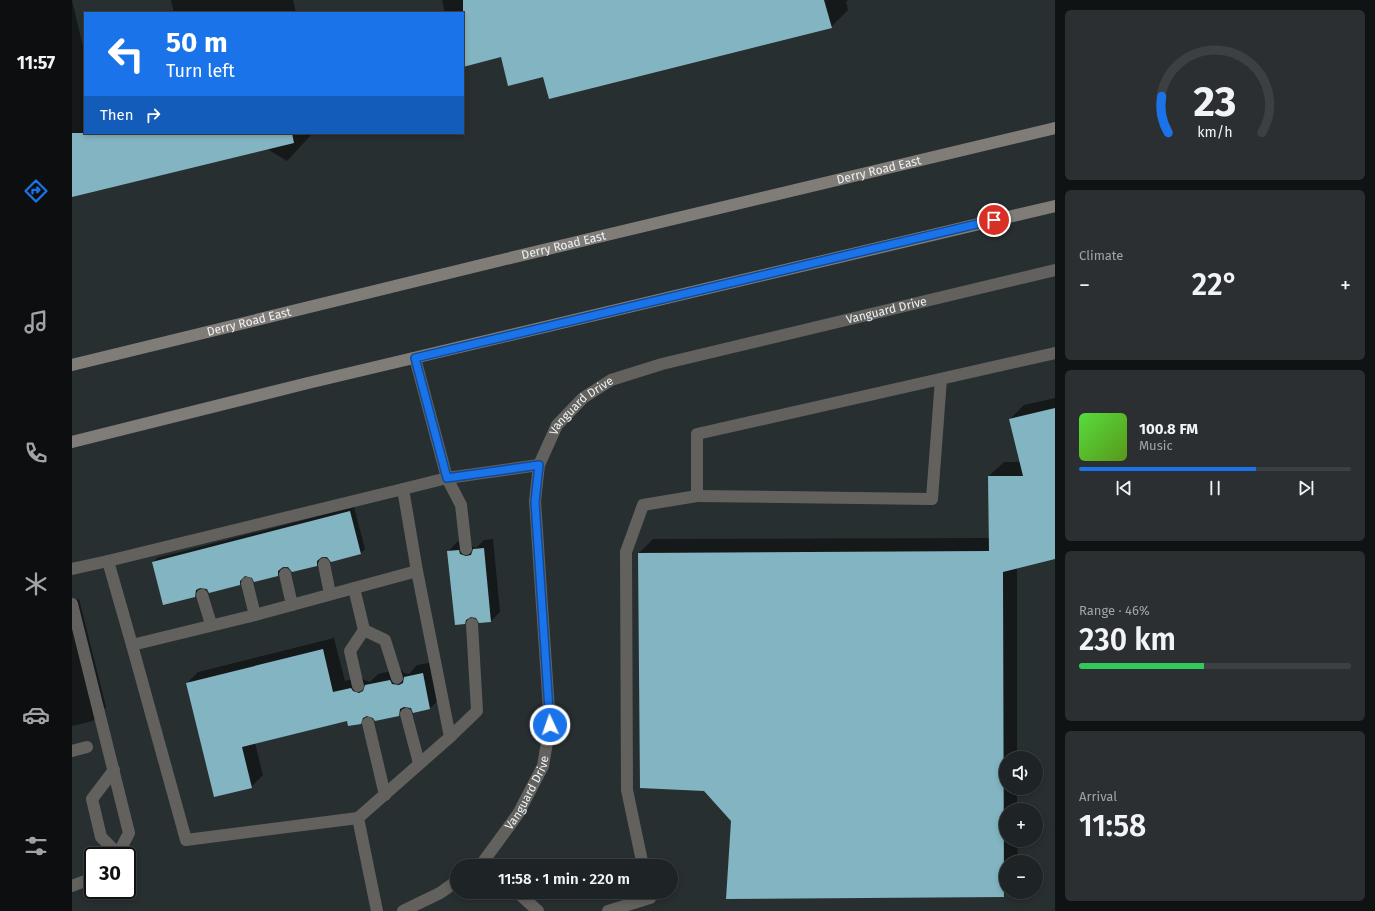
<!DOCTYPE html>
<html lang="en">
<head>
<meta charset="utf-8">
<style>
  :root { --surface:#1e2325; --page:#2b2f32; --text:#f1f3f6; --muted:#a1a4a7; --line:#3c4042; --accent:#1a73e8 }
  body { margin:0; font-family:"Fira Sans",sans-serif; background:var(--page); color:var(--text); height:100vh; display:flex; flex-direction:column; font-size:15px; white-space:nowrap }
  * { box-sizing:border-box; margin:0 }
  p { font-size:13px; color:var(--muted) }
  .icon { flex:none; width:22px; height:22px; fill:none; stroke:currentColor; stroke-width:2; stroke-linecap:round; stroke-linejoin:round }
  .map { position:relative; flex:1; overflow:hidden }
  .side { display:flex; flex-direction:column; gap:10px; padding:10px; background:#101314; width:320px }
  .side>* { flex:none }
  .banner { position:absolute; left:12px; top:12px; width:380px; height:122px; border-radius:0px; box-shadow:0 2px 6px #0003,0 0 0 1px var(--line); background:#1a73e8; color:#fff; overflow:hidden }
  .controls { position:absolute; left:927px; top:751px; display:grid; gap:8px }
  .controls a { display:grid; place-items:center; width:44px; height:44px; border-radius:50%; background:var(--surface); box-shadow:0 2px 6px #0003,0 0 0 1px var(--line); font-size:20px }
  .speed { position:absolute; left:12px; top:847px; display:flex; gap:8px; font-size:20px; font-weight:700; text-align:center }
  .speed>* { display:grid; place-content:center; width:52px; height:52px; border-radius:50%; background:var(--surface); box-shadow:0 2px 6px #0003,0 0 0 1px var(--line); line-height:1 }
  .speed .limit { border:2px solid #111; border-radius:6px; background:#fff; color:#111 }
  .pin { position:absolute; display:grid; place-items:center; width:34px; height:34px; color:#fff; margin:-17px; border:2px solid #fff; border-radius:50%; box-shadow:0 1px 4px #0007 }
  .me { position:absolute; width:44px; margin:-22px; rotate:357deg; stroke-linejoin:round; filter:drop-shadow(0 0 3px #0008) }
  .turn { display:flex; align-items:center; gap:14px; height:84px; padding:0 16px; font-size:18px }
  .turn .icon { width:52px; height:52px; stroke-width:2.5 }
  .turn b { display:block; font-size:28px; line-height:34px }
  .then { display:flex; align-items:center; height:38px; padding:0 16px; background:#0003; gap:8px; font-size:15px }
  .big { font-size:30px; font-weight:600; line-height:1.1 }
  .side .card { flex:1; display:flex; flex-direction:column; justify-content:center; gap:6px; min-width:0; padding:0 14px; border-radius:6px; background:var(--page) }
  .side .dial { align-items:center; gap:0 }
  .dial svg { height:104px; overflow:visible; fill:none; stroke:var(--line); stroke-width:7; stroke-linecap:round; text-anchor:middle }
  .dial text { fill:var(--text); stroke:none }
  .song { display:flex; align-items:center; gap:12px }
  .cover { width:48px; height:48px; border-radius:6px; background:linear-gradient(135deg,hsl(110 70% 55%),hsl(90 70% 35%)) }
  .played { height:4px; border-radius:2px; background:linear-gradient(90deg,var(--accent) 65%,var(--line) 65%) }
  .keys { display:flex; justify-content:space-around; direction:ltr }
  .heat { display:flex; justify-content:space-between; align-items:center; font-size:22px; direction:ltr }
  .charge { height:6px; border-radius:3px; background:linear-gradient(90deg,#34c759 46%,var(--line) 0) }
  .trip { position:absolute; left:378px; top:859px; width:228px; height:40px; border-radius:20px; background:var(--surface); box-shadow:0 2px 6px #0003,0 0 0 1px var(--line); font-weight:600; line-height:40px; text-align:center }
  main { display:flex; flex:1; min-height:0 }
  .menu { display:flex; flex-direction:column; width:72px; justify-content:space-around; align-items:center; background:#0c0e0f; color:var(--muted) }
  .menu .icon { width:28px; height:28px }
  .menu .active { color:var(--accent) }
  .menu b { font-size:18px; color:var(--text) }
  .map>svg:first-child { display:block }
  .shadow { fill:#0007 }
  .building { fill:#83b4c2 }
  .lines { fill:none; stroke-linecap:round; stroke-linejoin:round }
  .lane { stroke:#62615e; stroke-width:12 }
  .street { stroke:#62615e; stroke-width:12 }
  .secondary { stroke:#807d78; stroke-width:12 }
  .route-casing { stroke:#114b97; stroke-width:10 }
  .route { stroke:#1a73e8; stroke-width:7 }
  .labels { text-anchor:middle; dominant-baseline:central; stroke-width:4; stroke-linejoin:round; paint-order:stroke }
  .street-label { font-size:12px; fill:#edf2f3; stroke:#1e2527 }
</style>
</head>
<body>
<main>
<nav class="menu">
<b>11:57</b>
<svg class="icon active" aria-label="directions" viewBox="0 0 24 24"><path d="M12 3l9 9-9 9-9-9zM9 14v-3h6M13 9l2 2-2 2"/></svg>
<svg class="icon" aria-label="music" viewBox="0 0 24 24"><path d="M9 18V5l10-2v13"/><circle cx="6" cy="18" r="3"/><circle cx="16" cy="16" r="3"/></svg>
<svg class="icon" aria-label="phone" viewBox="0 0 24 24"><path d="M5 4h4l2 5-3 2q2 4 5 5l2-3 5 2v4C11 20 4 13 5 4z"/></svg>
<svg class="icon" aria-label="climate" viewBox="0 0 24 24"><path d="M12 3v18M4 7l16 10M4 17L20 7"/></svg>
<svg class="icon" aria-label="car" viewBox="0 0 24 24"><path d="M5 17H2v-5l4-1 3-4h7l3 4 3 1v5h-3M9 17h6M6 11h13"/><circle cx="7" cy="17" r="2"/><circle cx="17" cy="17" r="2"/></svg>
<svg class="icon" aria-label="filters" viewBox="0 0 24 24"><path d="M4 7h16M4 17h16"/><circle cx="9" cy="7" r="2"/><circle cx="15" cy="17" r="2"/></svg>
</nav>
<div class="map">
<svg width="983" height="911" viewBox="0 0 983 911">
  <rect width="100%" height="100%" fill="#282f31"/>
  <g class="shadow">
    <path d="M 0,0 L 13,55 L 13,133 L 241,133 L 215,161 L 195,149 L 0,196 Z"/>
    <path d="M 99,0 L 221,0 L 224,13 L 102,13 Z"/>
    <path d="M 370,0 L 778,0 L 774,1 L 776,10 L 759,27 L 472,76 L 429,56 L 391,66 L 391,13 L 373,13 Z"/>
    <path d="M 983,398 L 983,558 L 945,567 L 945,758 L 934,758 L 934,788 L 945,788 L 945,810 L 934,810 L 934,840 L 945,840 L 946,862 L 934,862 L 934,892 L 936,892 L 931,896 L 660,821 L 567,553 L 581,539 L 918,538 L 917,476 L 932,462 L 949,462 L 938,419 L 952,405 Z"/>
    <path d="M 282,507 L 293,549 L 289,553 L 249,556 L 249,560 L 244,565 L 210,566 L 210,570 L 205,575 L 172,575 L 172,580 L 167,584 L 135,588 L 128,587 L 127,591 L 122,596 L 81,562 L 85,558 Z"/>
    <path d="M 421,539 L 428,612 L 419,621 L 400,616 L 392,624 L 376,552 L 385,542 L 396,541 L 397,545 L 404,548 L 412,540 Z"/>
    <path d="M 7,599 L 34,707 L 21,721 L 0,726 L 0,601 Z"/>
    <path d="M 262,638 L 273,681 L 290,677 L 292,680 L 298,682 L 306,674 L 329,669 L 332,673 L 337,674 L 345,665 L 362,662 L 370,697 L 358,708 L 342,712 L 340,708 L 335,706 L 326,715 L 302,717 L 296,715 L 288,723 L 276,720 L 183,743 L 191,775 L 179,787 L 115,683 L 126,672 Z"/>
  </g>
  <g class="building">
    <path d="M 391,0 L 752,0 L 760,28 L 477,99 L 471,77 L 436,86 L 429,57 L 391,67 Z"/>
    <path d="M 0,133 L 220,133 L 222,143 L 0,197 Z"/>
    <path d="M 983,408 L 983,559 L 931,572 L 932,897 L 654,899 L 659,821 L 632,791 L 568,788 L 566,553 L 917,551 L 916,476 L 951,476 L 937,419 Z"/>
    <path d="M 278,511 L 289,554 L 259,562 L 255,557 L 250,557 L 245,561 L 245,566 L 220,572 L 216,567 L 211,567 L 206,571 L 206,576 L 182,582 L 180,578 L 173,576 L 168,581 L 168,585 L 137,593 L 135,589 L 128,588 L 124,590 L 123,597 L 91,605 L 80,562 Z"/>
    <path d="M 412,548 L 419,622 L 407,623 L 404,618 L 399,617 L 394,620 L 393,624 L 383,625 L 375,551 L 387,550 L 388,554 L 394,556 L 399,555 L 401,549 Z"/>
    <path d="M 251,649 L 261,692 L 279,688 L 281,691 L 287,693 L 291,691 L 293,685 L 318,680 L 320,684 L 327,685 L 331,683 L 332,677 L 351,673 L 358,709 L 341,713 L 339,708 L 332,707 L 328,709 L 327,716 L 303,721 L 301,718 L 295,716 L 291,718 L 289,724 L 276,726 L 275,721 L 170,747 L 180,788 L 142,797 L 114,683 Z"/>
  </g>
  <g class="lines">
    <g class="lane">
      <path d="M 343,358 L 375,478 L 467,465"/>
      <path d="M 625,496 L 860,499 L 869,379"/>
      <path d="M 252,564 L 258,594"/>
      <path d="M 0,569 L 36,561"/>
      <path d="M 213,574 L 220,605"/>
      <path d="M 175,583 L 183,615"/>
      <path d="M 282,588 L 292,630 L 278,651 L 286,686"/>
      <path d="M 130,595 L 139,624"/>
      <path d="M 0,604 L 57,833 L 45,856"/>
      <path d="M 292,630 L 313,640 L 325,678"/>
      <path d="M 60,645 L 36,561 L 331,489"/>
      <path d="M 334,714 L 347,763"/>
      <path d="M 296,723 L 313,795"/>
      <path d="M 378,737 L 405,711 L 400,624"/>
      <path d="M 0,751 L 15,747"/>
      <path d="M 42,770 L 20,799 L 29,837 L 46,854"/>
      <path d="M 286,818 L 114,840 L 60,645 L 183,615 L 345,571"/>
      <path d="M 571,866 L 555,790 L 554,552 L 571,505 L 625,496 L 625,434 L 983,353"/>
      <path d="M 0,886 L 21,878"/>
      <path d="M 445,892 L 466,911"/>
      <path d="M 305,911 L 286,818 L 378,737 L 345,571 L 331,489 L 375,478 L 389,505 L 394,549"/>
      <path d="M 536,911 L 578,898 L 577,892"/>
    </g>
    <g class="street">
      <path id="s1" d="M 406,866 L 411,862 L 446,814 L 471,766 L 478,725 L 463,501 L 467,465 L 485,425 L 511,398 L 539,380 L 590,364 L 983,270"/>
      <path d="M 331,911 L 368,893 L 385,881"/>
    </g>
    <g class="secondary">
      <path id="s2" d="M 0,365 L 434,259 L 983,128"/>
      <path d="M 0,442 L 236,383 L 983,206"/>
    </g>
  </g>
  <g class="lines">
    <g class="route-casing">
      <path id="route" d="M 478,725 L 463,502 L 467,465 L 375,478 L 343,358 L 922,220"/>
    </g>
    <use href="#route" class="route"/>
  </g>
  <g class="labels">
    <g class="street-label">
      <text stroke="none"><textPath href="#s2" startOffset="830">Derry Road East</textPath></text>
      <text stroke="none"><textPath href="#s2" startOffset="506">Derry Road East</textPath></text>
      <text stroke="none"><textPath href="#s1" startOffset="821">Vanguard Drive</textPath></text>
      <text stroke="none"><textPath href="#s2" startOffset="182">Derry Road East</textPath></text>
      <text stroke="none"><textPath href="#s1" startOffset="497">Vanguard Drive</textPath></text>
      <text stroke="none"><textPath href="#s1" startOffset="89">Vanguard Drive</textPath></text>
    </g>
  </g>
</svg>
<div class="controls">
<a><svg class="icon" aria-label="sound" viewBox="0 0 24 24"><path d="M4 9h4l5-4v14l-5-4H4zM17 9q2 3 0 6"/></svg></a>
<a>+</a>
<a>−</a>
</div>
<div class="speed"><div class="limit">30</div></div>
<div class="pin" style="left:922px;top:220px;background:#d93025"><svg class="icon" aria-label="arrive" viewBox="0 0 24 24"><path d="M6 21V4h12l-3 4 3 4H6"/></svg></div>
<svg class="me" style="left:478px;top:725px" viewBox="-20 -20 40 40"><circle r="17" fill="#1a73e8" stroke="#fff" stroke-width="3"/><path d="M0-11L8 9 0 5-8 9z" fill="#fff"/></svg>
<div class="trip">11:58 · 1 min · 220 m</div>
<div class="banner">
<div class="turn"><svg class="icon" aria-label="left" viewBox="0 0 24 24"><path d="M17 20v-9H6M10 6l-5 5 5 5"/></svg><div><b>50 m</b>Turn left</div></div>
<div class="then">Then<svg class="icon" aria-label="right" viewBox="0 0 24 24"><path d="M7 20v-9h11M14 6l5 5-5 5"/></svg></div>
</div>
</div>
<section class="side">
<div class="card dial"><svg viewBox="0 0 100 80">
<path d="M14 69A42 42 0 1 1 86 69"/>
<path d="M14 69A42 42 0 0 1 9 41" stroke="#1a73e8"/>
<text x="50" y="56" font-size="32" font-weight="700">23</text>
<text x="50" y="72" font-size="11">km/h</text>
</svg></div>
<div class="card"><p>Climate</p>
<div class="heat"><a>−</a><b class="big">22°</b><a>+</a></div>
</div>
<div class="card">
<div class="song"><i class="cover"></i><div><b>100.8 FM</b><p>Music</p></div></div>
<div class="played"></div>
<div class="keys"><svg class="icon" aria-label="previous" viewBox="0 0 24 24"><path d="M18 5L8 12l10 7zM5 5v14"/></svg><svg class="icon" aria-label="pause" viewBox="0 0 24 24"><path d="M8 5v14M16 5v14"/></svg><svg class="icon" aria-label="next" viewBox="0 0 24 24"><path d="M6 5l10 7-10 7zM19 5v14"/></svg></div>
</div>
<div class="card"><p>Range · 46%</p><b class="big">230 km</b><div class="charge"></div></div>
<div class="card"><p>Arrival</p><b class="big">11:58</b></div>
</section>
</main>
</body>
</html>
